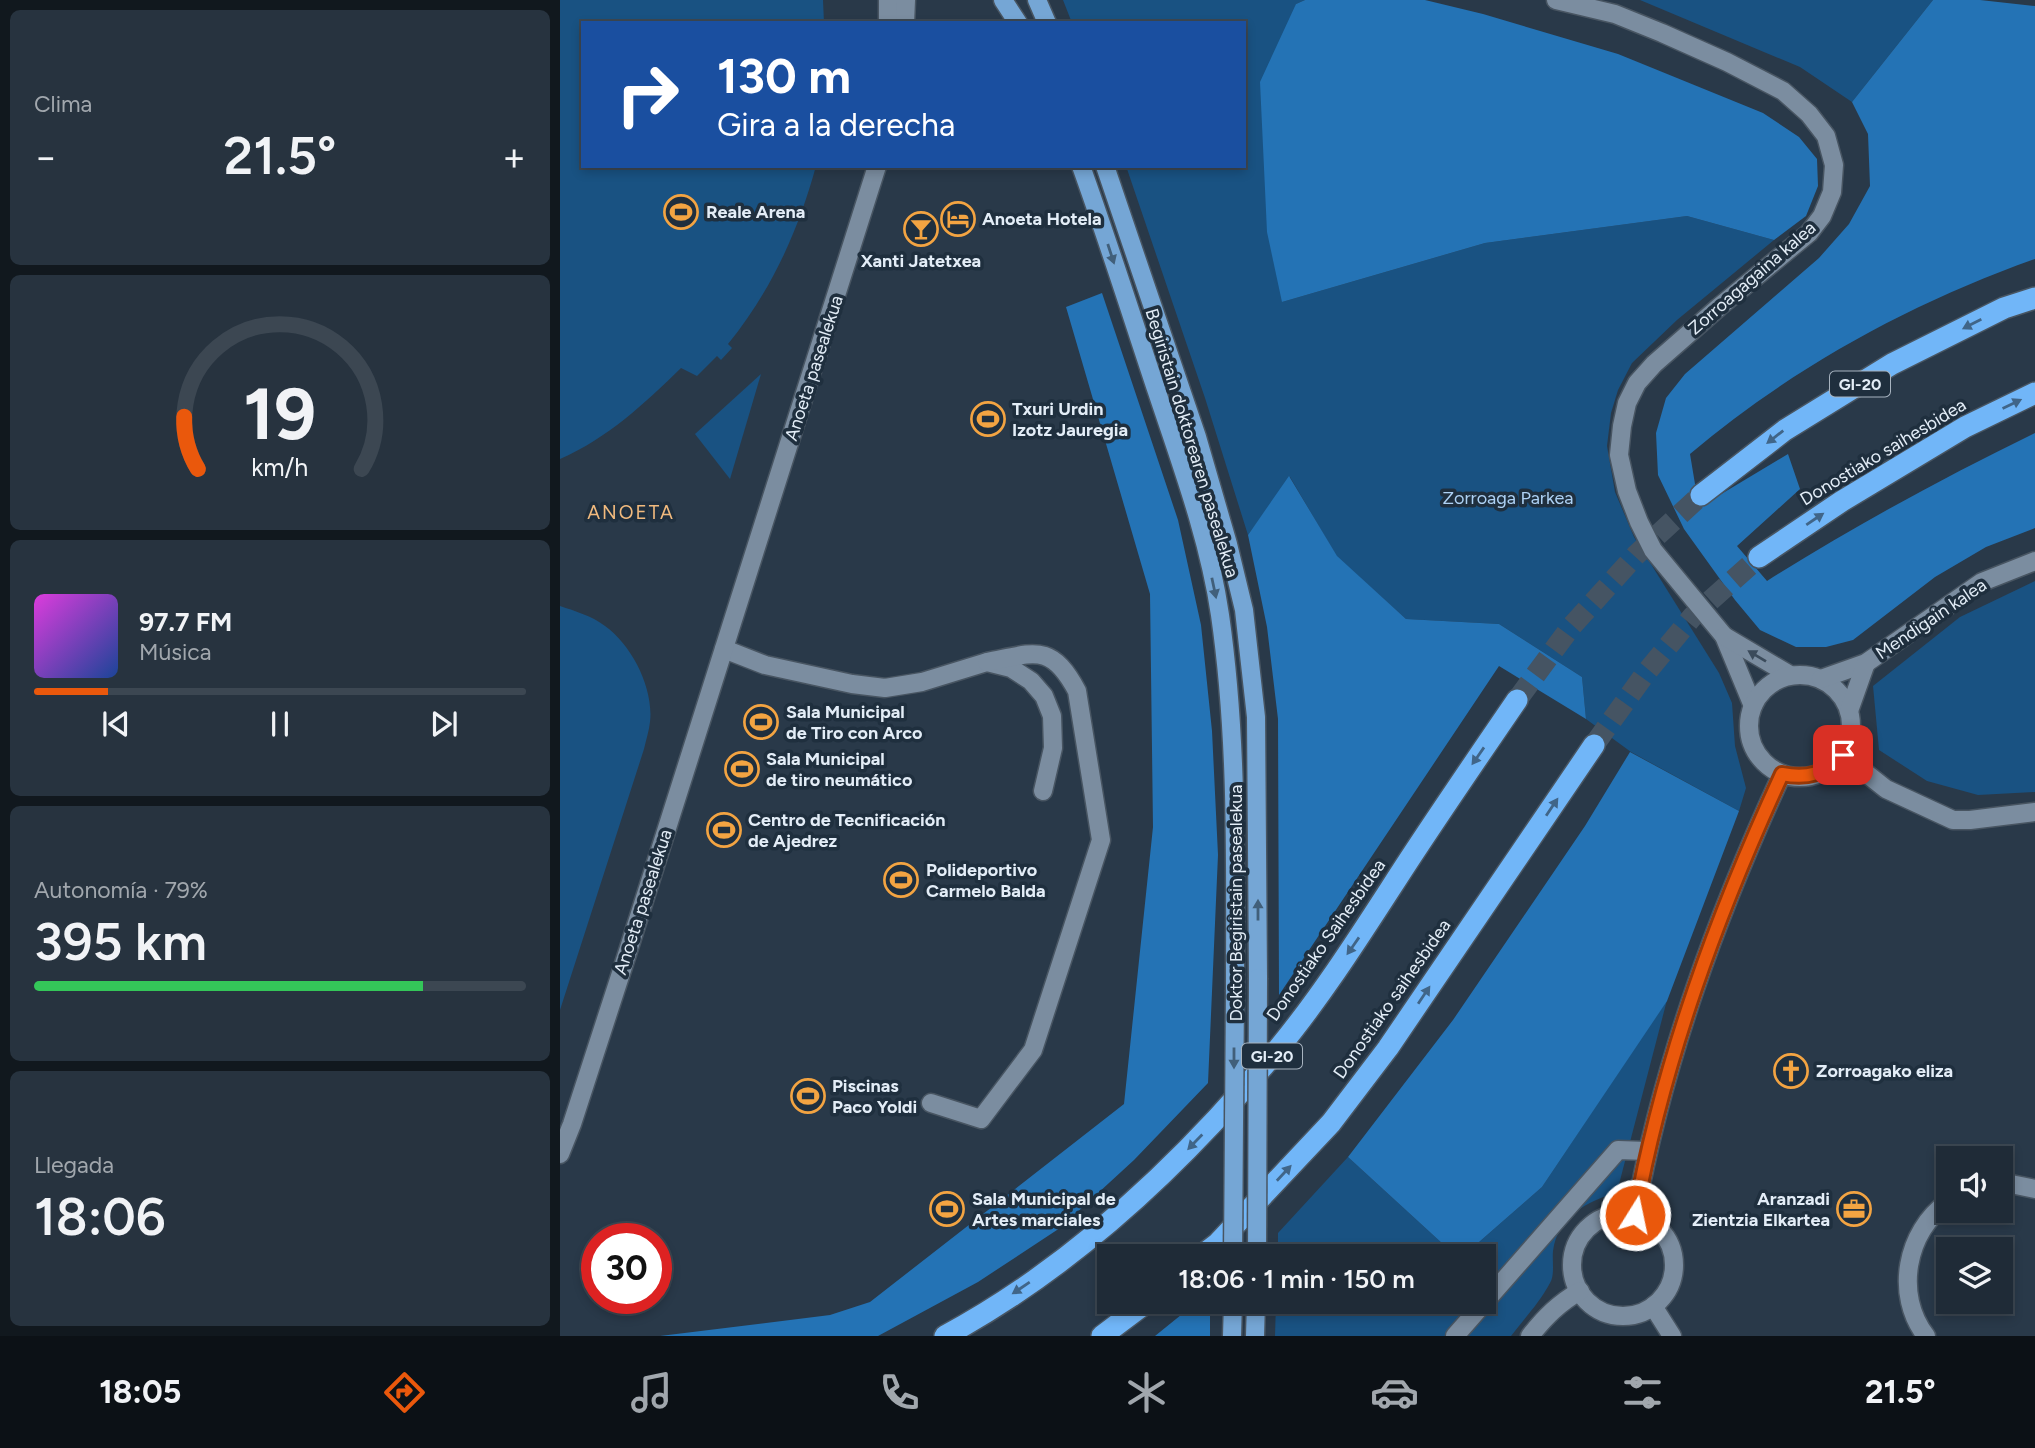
<!DOCTYPE html>
<html lang="es">
<head>
<meta charset="utf-8">
<style>
  :root { --surface:#1f2b37; --page:#27333f; --text:#f1f3f6; --muted:#a1a7ad; --line:#3c4752; --accent:#ea580c }
  body { margin:0; font-family:Figtree,sans-serif; background:var(--page); color:var(--text); height:100vh; display:flex; flex-direction:column; font-size:26px; white-space:nowrap }
  * { box-sizing:border-box; margin:0 }
  p { font-size:23px; color:var(--muted) }
  .icon { flex:none; width:38px; height:38px; fill:none; stroke:currentColor; stroke-width:2; stroke-linecap:round; stroke-linejoin:round }
  .map { position:relative; flex:1; overflow:hidden }
  .side { display:flex; flex-direction:column; gap:10px; padding:10px; background:#11181e; width:560px }
  .side>* { flex:none }
  .banner { position:absolute; left:21px; top:21px; width:665px; height:147px; border-radius:0px; box-shadow:0 4px 10px #0003,0 0 0 2px var(--line); background:#1a4fa0; color:#fff; overflow:hidden }
  .controls { position:absolute; left:1376px; top:1146px; display:grid; gap:14px }
  .controls a { display:grid; place-items:center; width:77px; height:77px; border-radius:0px; background:var(--surface); box-shadow:0 4px 10px #0003,0 0 0 2px var(--line); font-size:35px }
  .speed { position:absolute; left:21px; top:1223px; display:flex; gap:14px; font-size:35px; font-weight:700; text-align:center }
  .speed>* { display:grid; place-content:center; width:91px; height:91px; border-radius:50%; background:var(--surface); box-shadow:0 4px 10px #0003,0 0 0 2px var(--line); line-height:1 }
  .speed .limit { border:10px solid #d22; background:#fff; color:#111 }
  .pin { position:absolute; display:grid; place-items:center; width:60px; height:60px; color:#fff; margin:-30px; border-radius:14px; box-shadow:0 4px 10px #0006 }
  .me { position:absolute; width:77px; margin:-38px; rotate:10deg; stroke-linejoin:round; filter:drop-shadow(0 0 5px #0008) }
  .turn { display:flex; align-items:center; gap:24px; height:147px; padding:0 21px; font-size:32px }
  .turn .icon { width:91px; height:91px; stroke-width:2.5 }
  .turn b { display:block; font-size:49px; line-height:60px }
  .big { font-size:52px; font-weight:600; line-height:1.1 }
  .side .card { flex:1; display:flex; flex-direction:column; justify-content:center; gap:10px; min-width:0; padding:0 24px; border-radius:10px; background:var(--page) }
  .side .dial { align-items:center; gap:0 }
  .dial svg { height:182px; overflow:visible; fill:none; stroke:var(--line); stroke-width:7; stroke-linecap:round; text-anchor:middle }
  .dial text { fill:var(--text); stroke:none }
  .song { display:flex; align-items:center; gap:21px }
  .cover { width:84px; height:84px; border-radius:10px; background:linear-gradient(135deg,hsl(300 70% 55%),hsl(220 70% 35%)) }
  .played { height:7px; border-radius:4px; background:linear-gradient(90deg,var(--accent) 15%,var(--line) 15%) }
  .keys { display:flex; justify-content:space-around; direction:ltr }
  .heat { display:flex; justify-content:space-between; align-items:center; font-size:38px; direction:ltr }
  .charge { height:10px; border-radius:5px; background:linear-gradient(90deg,#34c759 79%,var(--line) 0) }
  .trip { position:absolute; left:537px; top:1244px; width:399px; height:70px; border-radius:0px; background:var(--surface); box-shadow:0 4px 10px #0003,0 0 0 2px var(--line); font-weight:600; line-height:70px; text-align:center }
  .menu { display:flex; height:112px; justify-content:space-around; align-items:center; background:#0c1116; color:var(--muted) }
  .menu .icon { width:49px; height:49px }
  .menu .current { color:var(--accent) }
  .menu b { font-size:32px; color:var(--text) }
  main { display:flex; flex:1; min-height:0 }
  .map>svg:first-child { display:block }
  .green { fill:#195282 }
  .forest { fill:#2473b5 }
  .lines { fill:none; stroke-linecap:round; stroke-linejoin:round }
  .highway-tunnel { stroke:#455463; stroke-width:21; stroke-dasharray:21 10; stroke-linecap:butt }
  .minor-casing { stroke:#485562; stroke-width:21 }
  .major-casing { stroke:#485562; stroke-width:21 }
  .highway-casing { stroke:#485562; stroke-width:24 }
  .minor { stroke:#7b8da0; stroke-width:18 }
  .major { stroke:#75a6d5; stroke-width:18 }
  .highway { stroke:#71b6f8; stroke-width:21 }
  .major-bridge-casing { stroke:#485562; stroke-width:21; stroke-linecap:butt }
  .major-bridge { stroke:#75a6d5; stroke-width:18 }
  .oneway { fill:#415f7a }
  .oneway2 { fill:#406588 }
  .oneway3 { fill:#3b4b5b }
  .route-casing { stroke:#983908; stroke-width:18 }
  .route { stroke:#ea580c; stroke-width:12 }
  .labels { text-anchor:middle; dominant-baseline:central; stroke-width:7; stroke-linejoin:round; paint-order:stroke }
  .shield { fill:#1f2f3e; stroke:#a8b4c0; stroke-width:2 }
  .shield-label { font-size:16px; font-weight:bold; fill:#e3edf7 }
  .poi-label { font-size:18px; font-weight:bold; fill:#e3edf7; stroke:#1f2f3e; text-anchor:start }
  .street-label { font-size:18px; fill:#e3edf7; stroke:#1f2f3e }
  .park-label { font-size:18px; fill:#add1f4; stroke:#1f2f3e }
  .neighbourhood-label { font-size:19px; letter-spacing:2px; fill:#f1ba7e; stroke:#1f2f3e }
</style>
</head>
<body>
<main>
<section class="side">
<div class="card"><p>Clima</p>
<div class="heat"><a>−</a><b class="big">21.5°</b><a>+</a></div>
</div>
<div class="card dial"><svg viewBox="0 0 100 80">
<path d="M14 69A42 42 0 1 1 86 69"/>
<path d="M14 69A42 42 0 0 1 8 46" stroke="#ea580c"/>
<text x="50" y="56" font-size="32" font-weight="700">19</text>
<text x="50" y="72" font-size="11">km/h</text>
</svg></div>
<div class="card">
<div class="song"><i class="cover"></i><div><b>97.7 FM</b><p>Música</p></div></div>
<div class="played"></div>
<div class="keys"><svg class="icon" aria-label="previous" viewBox="0 0 24 24"><path d="M18 5L8 12l10 7zM5 5v14"/></svg><svg class="icon" aria-label="pause" viewBox="0 0 24 24"><path d="M8 5v14M16 5v14"/></svg><svg class="icon" aria-label="next" viewBox="0 0 24 24"><path d="M6 5l10 7-10 7zM19 5v14"/></svg></div>
</div>
<div class="card"><p>Autonomía · 79%</p><b class="big">395 km</b><div class="charge"></div></div>
<div class="card"><p>Llegada</p><b class="big">18:06</b></div>
</section>
<div class="map">
<svg width="1475" height="1336" viewBox="0 0 1475 1336">
  <rect width="100%" height="100%" fill="#293949"/>
  <g class="green">
    <path d="M 0,0 L 263,0 L 264,23 L 23,23 L 23,166 L 256,166 C 238,232 211,291 168,344 L 172,348 L 161,360 L 157,356 L 137,376 L 121,368 C 84,404 48,438 0,459 Z"/>
    <path d="M 503,0 L 745,0 L 736,4 L 722,302 L 925,243 L 1127,216 L 1214,240 L 1117,320 L 1072,363 L 1058,390 L 1051,413 L 1047,446 L 1055,492 L 1074,537 L 1159,673 L 1172,703 L 1175,746 L 1186,788 L 1179,811 L 1071,752 L 1026,719 L 1022,677 L 939,624 L 846,619 L 777,557 L 730,477 L 688,535 L 645,398 L 566,166 L 684,166 L 684,23 L 512,23 Z"/>
    <path d="M 1080,0 L 1373,0 L 1292,102 L 1240,67 Z"/>
    <path d="M 201,374 L 170,479 L 135,434 Z"/>
    <path d="M 1475,581 L 1475,792 L 1418,795 L 1367,781 L 1319,750 L 1313,686 L 1400,617 Z"/>
    <path d="M 0,606 C 15,611 32,616 45,626 C 72,645 94,689 90,722 C 89,731 86,740 84,749 L 0,1010 Z"/>
    <path d="M 1107,1000 L 1057,1192 C 1027,1202 998,1216 993,1251 C 992,1261 995,1275 990,1283 C 980,1302 964,1319 951,1336 L 715,1336 L 716,1302 L 924,1302 L 924,1256 L 903,1256 L 982,1187 Z"/>
    <path d="M 788,1157 L 896,1256 L 718,1256 L 718,1233 Z"/>
  </g>
  <g class="forest">
    <path d="M 745,0 L 865,0 L 923,14 L 1058,54 L 1203,113 L 1239,137 L 1257,159 L 1258,186 L 1246,216 L 1214,240 L 1127,216 L 925,243 L 722,302 L 707,232 L 700,82 L 736,4 Z"/>
    <path d="M 1373,0 L 1420,0 L 1475,6 L 1475,259 C 1351,303 1230,369 1130,454 L 1135,484 L 1148,502 L 1228,454 L 1240,489 L 1177,546 L 1207,581 C 1294,526 1383,478 1475,433 L 1475,528 L 1426,547 L 1375,577 L 1293,640 L 1266,647 L 1236,647 L 1200,630 L 1175,600 L 1124,529 L 1098,475 L 1096,433 L 1106,398 L 1125,374 L 1259,258 L 1289,224 L 1310,186 L 1308,134 L 1292,102 Z"/>
    <path d="M 542,293 L 618,520 L 641,625 L 652,731 L 658,855 L 648,1083 L 574,1160 L 500,1228 L 418,1282 L 318,1336 L 100,1336 L 270,1315 L 310,1302 L 564,1104 L 593,827 L 590,594 L 506,307 Z"/>
    <path d="M 729,476 L 777,556 L 846,619 L 939,624 L 1022,677 L 1026,719 L 939,666 L 719,995 L 718,719 L 707,627 L 688,535 Z"/>
    <path d="M 1070,752 L 1179,811 L 1107,1001 L 982,1187 L 903,1256 L 896,1256 L 788,1157 L 893,1020 L 1025,826 Z"/>
    <path d="M 637,1302 L 650,1302 L 650,1336 L 595,1336 Z"/>
  </g>
  <g class="lines">
    <g class="highway-tunnel">
      <path d="M 957,700 L 1010,628 L 1076,555 L 1141,495"/>
      <path d="M 1034,745 L 1085,674 L 1133,616 L 1199,557"/>
    </g>
    <g class="minor-casing">
      <g id="minor">
        <path d="M 996,0 L 1055,14 L 1102,33 L 1167,62 L 1223,91 L 1249,114 L 1266,136 L 1274,165 L 1272,192 L 1262,216 L 1249,233 L 1159,307 L 1094,364 L 1077,383 L 1067,403 L 1062,426 L 1059,455 L 1067,491 L 1079,522 L 1093,550 L 1164,636 L 1193,706"/>
        <path d="M 328,23 L 328,0"/>
        <path d="M 345,23 L 346,0"/>
        <path d="M 1164,636 L 1230,675"/>
        <path d="M 164,649 L 205,665 L 292,684 L 325,688 L 362,682 L 427,662 L 451,668 L 471,681 L 484,696 L 492,716 L 493,748 L 483,791"/>
        <circle cx="1240" cy="726" r="51"/>
        <path d="M 1261,679 L 1306,663 L 1422,582 L 1475,561"/>
        <path d="M 1289,711 L 1306,663"/>
        <path d="M 1283,755 L 1326,789 L 1393,820 L 1410,820 L 1475,812"/>
        <path d="M 371,1103 L 421,1119 L 473,1050 L 541,840 L 517,691 C 491,642 474,653 427,662"/>
        <path d="M 0,1154 L 12,1124 L 62,970 L 317,166"/>
        <path d="M 1440,1185 L 1451,1184 L 1475,1189"/>
        <circle cx="1063" cy="1265" r="51"/>
        <path d="M 1075,1215 C 1103,1061 1157,915 1222,774"/>
        <path d="M 1093,1306 L 1112,1336"/>
        <path d="M 895,1336 L 1058,1150 L 1087,1151"/>
        <path d="M 970,1336 C 985,1317 999,1303 1020,1291"/>
        <path d="M 1366,1336 C 1334,1295 1346,1231 1388,1202"/>
      </g>
    </g>
    <g class="major-casing">
      <g id="major">
        <path d="M 443,0 L 458,23"/>
        <path d="M 477,0 L 487,23"/>
        <path d="M 521,166 C 548,241 572,317 597,392 C 621,464 649,539 660,615 C 678,740 675,865 675,990"/>
        <path d="M 545,166 L 637,437 L 668,544 L 684,610 L 696,717 L 698,978"/>
        <path d="M 672,1336 L 673,1302"/>
        <path d="M 695,1336 L 696,1302"/>
      </g>
    </g>
    <g class="highway-casing">
      <g id="highway">
        <path d="M 1141,495 L 1225,430 L 1332,364 L 1444,308 L 1475,298"/>
        <path d="M 1199,557 L 1282,501 L 1405,427 L 1475,393"/>
        <path d="M 641,1256 L 658,1243 L 771,1123 L 828,1048 L 1034,745"/>
        <path d="M 385,1336 C 513,1267 625,1161 717,1050 C 765,992 806,926 847,863 C 883,808 920,754 957,700"/>
        <path d="M 542,1336 L 587,1302"/>
      </g>
    </g>
    <use href="#minor" class="minor"/>
    <use href="#major" class="major"/>
    <use href="#highway" class="highway"/>
    <g class="major-bridge-casing">
      <g id="major-bridge">
        <path d="M 673,1256 L 675,990"/>
        <path d="M 697,1256 L 698,978"/>
      </g>
    </g>
    <use href="#major-bridge" class="major-bridge"/>
  </g>
  <defs><path id="oneway-solid" d="M-6-.8H1V-3.2L6.5 0L1 3.2V.8H-6Z" transform="scale(1.75)"/></defs>
  <g class="oneway">
    <use href="#oneway-solid" transform="translate(551 254) rotate(72)"/>
    <use href="#oneway-solid" transform="translate(654 588) rotate(78)"/>
    <use href="#oneway-solid" transform="translate(698 910) rotate(-90)"/>
    <use href="#oneway-solid" transform="translate(674 1058) rotate(90)"/>
  </g>
  <g class="oneway2">
    <use href="#oneway-solid" transform="translate(1412 324) rotate(153)"/>
    <use href="#oneway-solid" transform="translate(1452 404) rotate(-26)"/>
    <use href="#oneway-solid" transform="translate(1215 437) rotate(142)"/>
    <use href="#oneway-solid" transform="translate(1255 519) rotate(-34)"/>
    <use href="#oneway-solid" transform="translate(918 756) rotate(125)"/>
    <use href="#oneway-solid" transform="translate(992 807) rotate(-56)"/>
    <use href="#oneway-solid" transform="translate(793 946) rotate(125)"/>
    <use href="#oneway-solid" transform="translate(864 995) rotate(-56)"/>
    <use href="#oneway-solid" transform="translate(635 1142) rotate(134)"/>
    <use href="#oneway-solid" transform="translate(724 1173) rotate(-47)"/>
    <use href="#oneway-solid" transform="translate(461 1288) rotate(146)"/>
  </g>
  <use class="oneway3" href="#oneway-solid" transform="translate(1197 656) rotate(-149)"/>
  <g class="lines">
    <g class="route-casing">
      <path id="route" d="M 1075,1215 C 1103,1061 1157,915 1222,774 C 1248,779 1264,774 1283,755"/>
    </g>
    <use href="#route" class="route"/>
  </g>
  <defs>
    <g id="stadium-ring" transform="scale(1.75)"><circle r="9.5" fill="#1f2f3e" stroke="#f3a442" stroke-width="1.5"/><path d="M0-5a6.5 5 0 1 0 0 10a6.5 5 0 1 0 0-10ZM-3.5-1.8h7v3.6h-7Z" fill="#f3a442"/></g>
    <g id="hotel-ring" transform="scale(1.75)"><circle r="9.5" fill="#1f2f3e" stroke="#f3a442" stroke-width="1.5"/><path d="M-6-4.5h1.5V1H6V5H4.5V3h-9V5H-6ZM-4 0a1.8 1.8 0 1 1 3.6 0ZM.5 0V-2.5h3Q6-2.5 6 0Z" fill="#f3a442"/></g>
    <g id="bar-ring" transform="scale(1.75)"><circle r="9.5" fill="#1f2f3e" stroke="#f3a442" stroke-width="1.5"/><path d="M-6-5H6L.8 .8V4.5H3.5V6h-7V4.5H-.8V.8Z" fill="#f3a442"/></g>
    <g id="church-ring" transform="scale(1.75)"><circle r="9.5" fill="#1f2f3e" stroke="#f3a442" stroke-width="1.5"/><path d="M-1.2-6h2.4v3.5h3.3v2.4h-3.3V6h-2.4V-.1h-3.3v-2.4h3.3Z" fill="#f3a442"/></g>
    <g id="office-ring" transform="scale(1.75)"><circle r="9.5" fill="#1f2f3e" stroke="#f3a442" stroke-width="1.5"/><path d="M-6-3h4V-5.5h4V-3h4V5H-6ZM-1-4.5V-3h2v-1.5ZM-6 0V1H6V0Z" fill="#f3a442"/></g>
  </defs>
  <g fill-rule="evenodd">
    <use href="#stadium-ring" x="121" y="212"/>
    <use href="#hotel-ring" x="398" y="219"/>
    <use href="#bar-ring" x="361" y="229"/>
    <use href="#stadium-ring" x="428" y="419"/>
    <use href="#stadium-ring" x="201" y="722"/>
    <use href="#stadium-ring" x="182" y="769"/>
    <use href="#stadium-ring" x="164" y="830"/>
    <use href="#stadium-ring" x="341" y="880"/>
    <use href="#church-ring" x="1231" y="1071"/>
    <use href="#stadium-ring" x="248" y="1096"/>
    <use href="#stadium-ring" x="387" y="1209"/>
    <use href="#office-ring" x="1294" y="1209"/>
  </g>
  <g class="labels">
    <g class="shield">
      <rect x="1270" y="371.5" width="60" height="25" rx="5"/>
      <rect x="682" y="1043.5" width="60" height="25" rx="5"/>
    </g>
    <g class="shield-label">
      <text x="1300" y="384">GI-20</text>
      <text x="712" y="1056">GI-20</text>
    </g>
    <g class="poi-label">
      <text x="146" y="212">Reale Arena</text>
      <text x="422" y="219">Anoeta Hotela</text>
      <text x="361" y="261" text-anchor="middle">Xanti Jatetxea</text>
      <text x="452" y="409">Txuri Urdin<tspan x="452" dy="21">Izotz Jauregia</tspan></text>
      <text x="226" y="712">Sala Municipal<tspan x="226" dy="21">de Tiro con Arco</tspan></text>
      <text x="206" y="759">Sala Municipal<tspan x="206" dy="21">de tiro neumático</tspan></text>
      <text x="188" y="820">Centro de Tecnificación<tspan x="188" dy="21">de Ajedrez</tspan></text>
      <text x="366" y="870">Polideportivo<tspan x="366" dy="21">Carmelo Balda</tspan></text>
      <text x="1256" y="1071">Zorroagako eliza</text>
      <text x="272" y="1086">Piscinas<tspan x="272" dy="21">Paco Yoldi</tspan></text>
      <text x="412" y="1199">Sala Municipal de<tspan x="412" dy="21">Artes marciales</tspan></text>
      <text x="1270" y="1199" text-anchor="end">Aranzadi<tspan x="1270" dy="21">Zientzia Elkartea</tspan></text>
    </g>
    <g class="street-label">
      <text transform="translate(1192 278) rotate(-41)">Zorroagagaina kalea</text>
      <text transform="translate(254 368) rotate(-72)">Anoeta pasealekua</text>
      <text transform="translate(632 443) rotate(73)">Begiristain doktorearen pasealekua</text>
      <text transform="translate(1323 452) rotate(-31)">Donostiako saihesbidea</text>
      <text transform="translate(1371 619) rotate(-34)">Mendigain kalea</text>
      <text transform="translate(83 902) rotate(-72)">Anoeta pasealekua</text>
      <text transform="translate(676 903) rotate(-90)">Doktor Begiristain pasealekua</text>
      <text transform="translate(766 940) rotate(-55)">Donostiako Saihesbidea</text>
      <text transform="translate(832 999) rotate(-55)">Donostiako saihesbidea</text>
    </g>
    <g class="park-label">
      <text x="948" y="498">Zorroaga Parkea</text>
    </g>
    <g class="neighbourhood-label">
      <text x="71" y="512">ANOETA</text>
    </g>
  </g>
</svg>
<div class="controls">
<a><svg class="icon" aria-label="sound" viewBox="0 0 24 24"><path d="M4 9h4l5-4v14l-5-4H4zM17 9q2 3 0 6"/></svg></a>
<a><svg class="icon" aria-label="layers" viewBox="0 0 24 24"><path d="M12 4l9 5-9 5-9-5zM3 14l9 5 9-5"/></svg></a>
</div>
<div class="speed"><div class="limit">30</div></div>
<div class="pin" style="left:1283px;top:755px;background:#d93025"><svg class="icon" aria-label="arrive" viewBox="0 0 24 24"><path d="M6 21V4h12l-3 4 3 4H6"/></svg></div>
<svg class="me" style="left:1075px;top:1215px" viewBox="-20 -20 40 40"><circle r="17" fill="#ea580c" stroke="#fff" stroke-width="3"/><path d="M0-11L8 9 0 5-8 9z" fill="#fff"/></svg>
<div class="trip">18:06 · 1 min · 150 m</div>
<div class="banner">
<div class="turn"><svg class="icon" aria-label="right" viewBox="0 0 24 24"><path d="M7 20v-9h11M14 6l5 5-5 5"/></svg><div><b>130 m</b>Gira a la derecha</div></div>
</div>
</div>
</main>
<nav class="menu">
<b>18:05</b>
<svg class="icon current" aria-label="directions" viewBox="0 0 24 24"><path d="M12 3l9 9-9 9-9-9zM9 14v-3h6M13 9l2 2-2 2"/></svg>
<svg class="icon" aria-label="music" viewBox="0 0 24 24"><path d="M9 18V5l10-2v13"/><circle cx="6" cy="18" r="3"/><circle cx="16" cy="16" r="3"/></svg>
<svg class="icon" aria-label="phone" viewBox="0 0 24 24"><path d="M5 4h4l2 5-3 2q2 4 5 5l2-3 5 2v4C11 20 4 13 5 4z"/></svg>
<svg class="icon" aria-label="climate" viewBox="0 0 24 24"><path d="M12 3v18M4 7l16 10M4 17L20 7"/></svg>
<svg class="icon" aria-label="car" viewBox="0 0 24 24"><path d="M5 17H2v-5l4-1 3-4h7l3 4 3 1v5h-3M9 17h6M6 11h13"/><circle cx="7" cy="17" r="2"/><circle cx="17" cy="17" r="2"/></svg>
<svg class="icon" aria-label="filters" viewBox="0 0 24 24"><path d="M4 7h16M4 17h16"/><circle cx="9" cy="7" r="2"/><circle cx="15" cy="17" r="2"/></svg>
<b>21.5°</b>
</nav>
</body>
</html>
